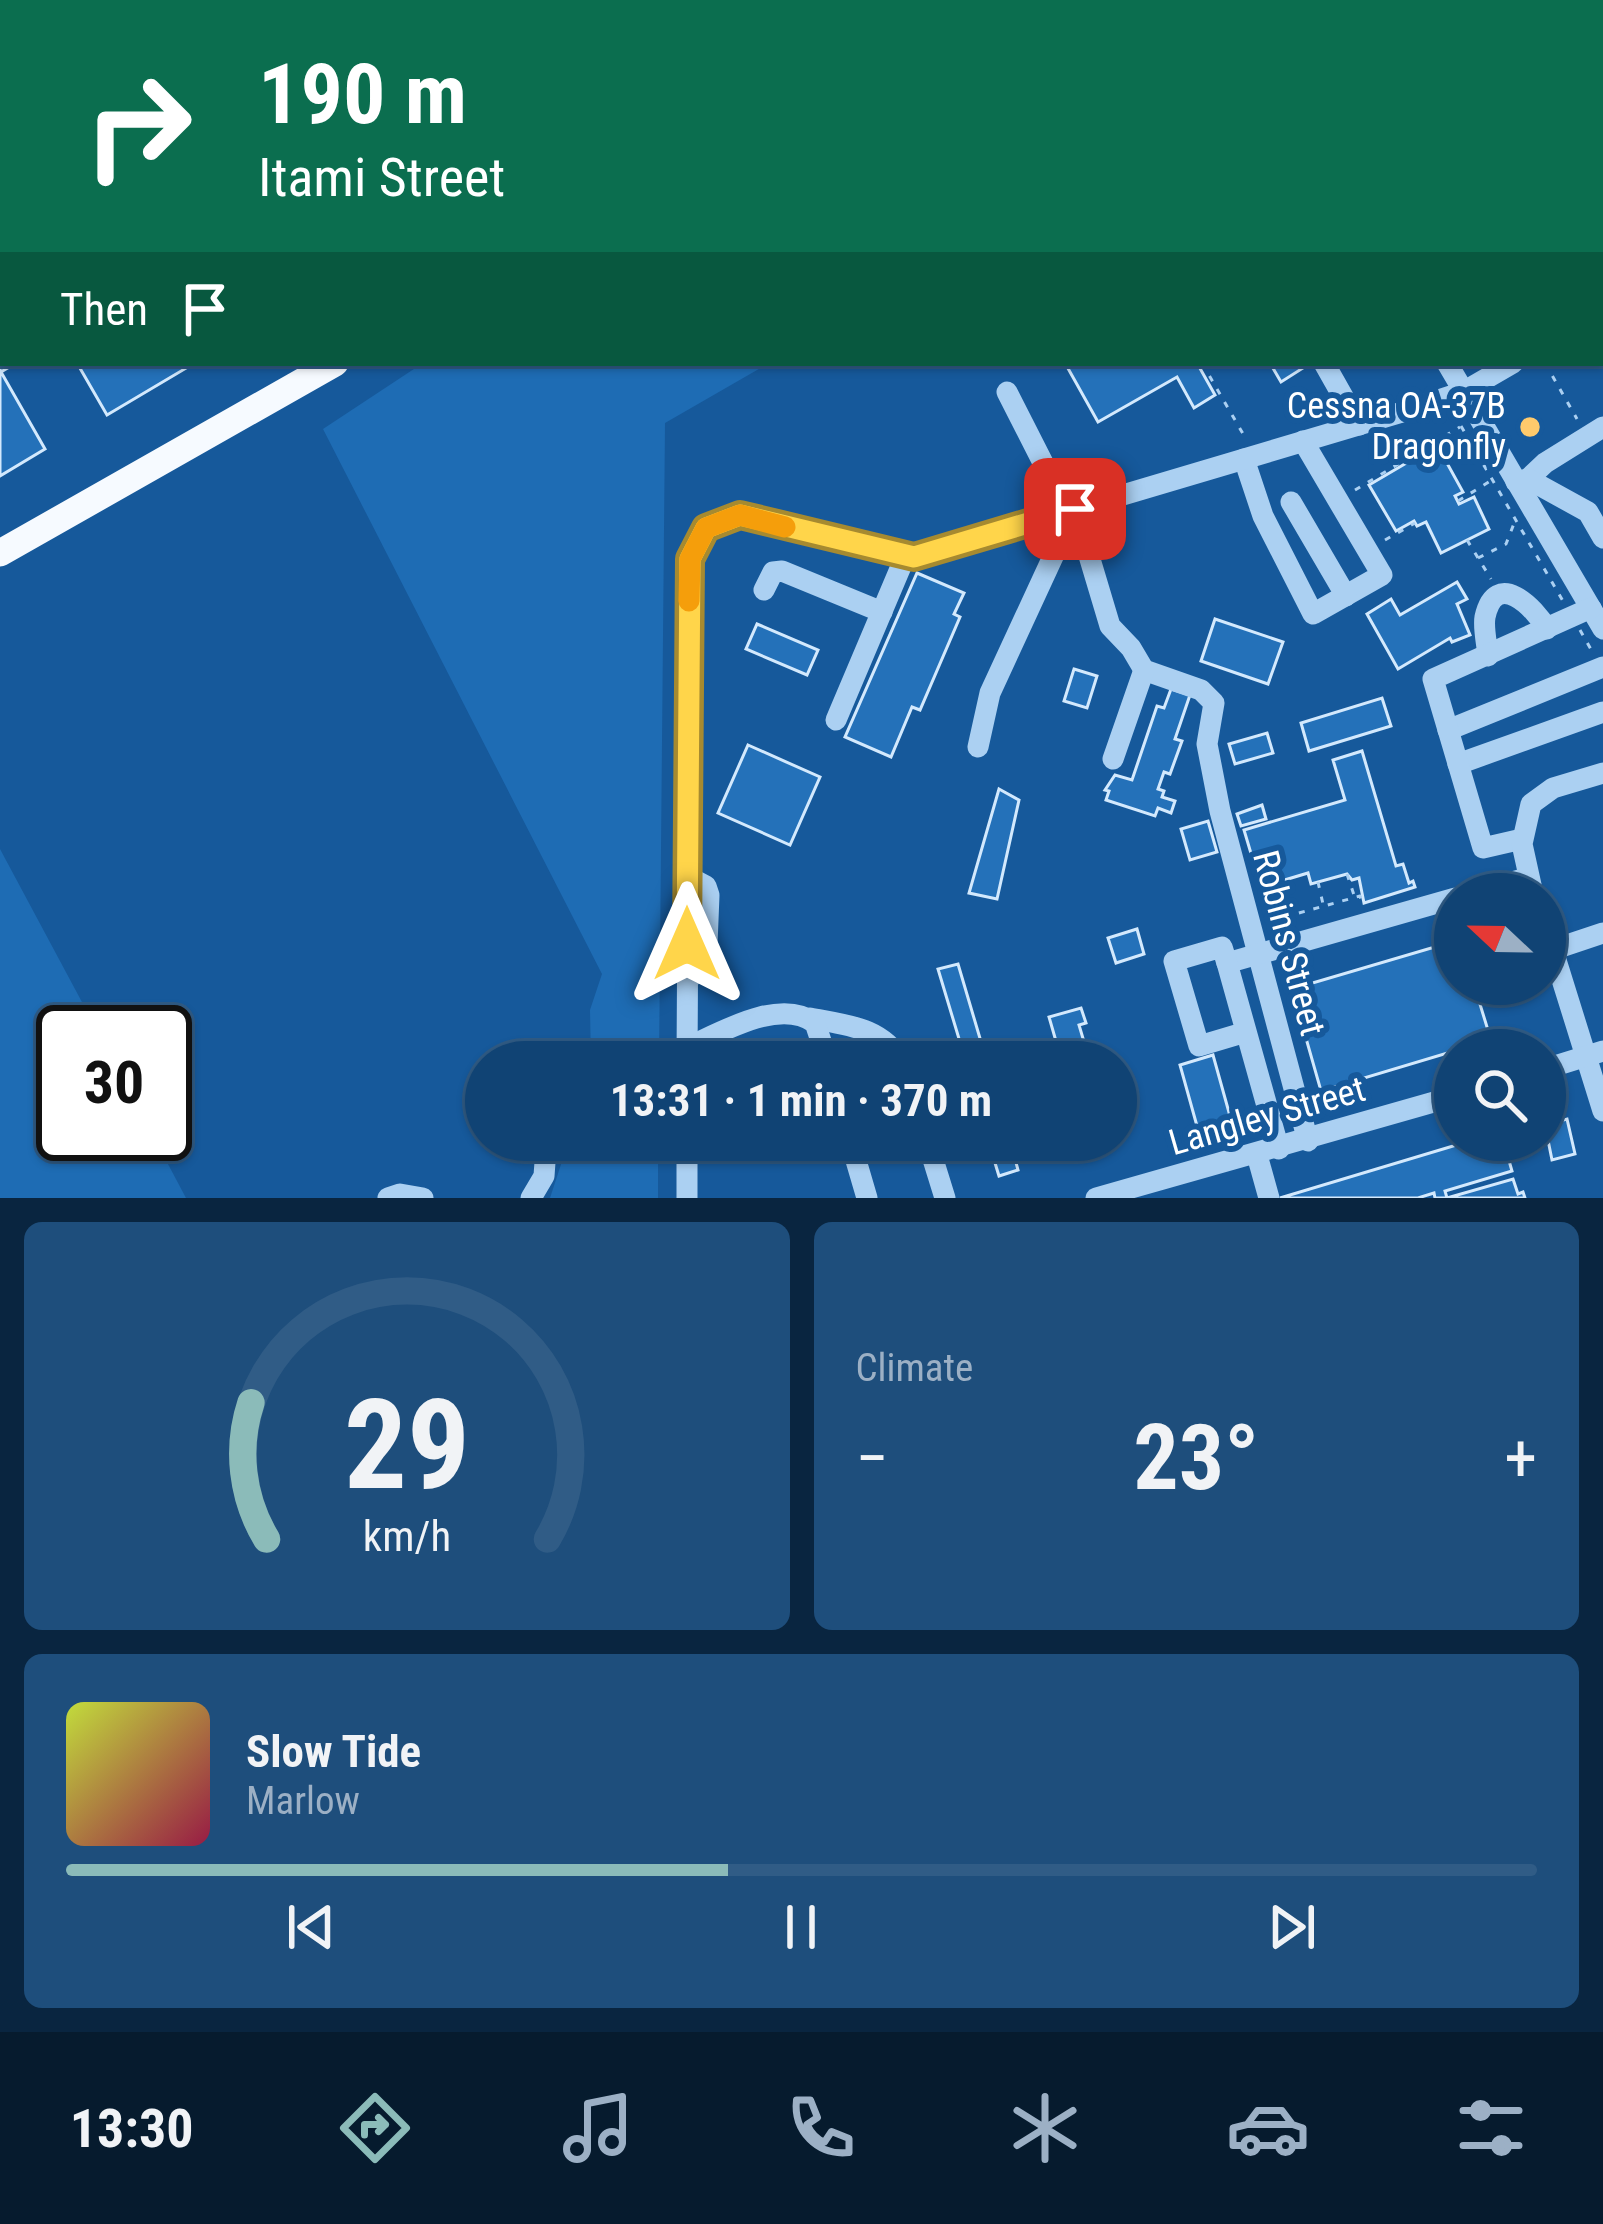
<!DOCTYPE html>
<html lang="en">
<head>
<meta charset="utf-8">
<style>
  :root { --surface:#104374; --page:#1e4e7c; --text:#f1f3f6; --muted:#9cb0c5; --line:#305c86; --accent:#8bbbb9 }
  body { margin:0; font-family:"Roboto Condensed",sans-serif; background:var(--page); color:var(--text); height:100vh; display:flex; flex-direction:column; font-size:45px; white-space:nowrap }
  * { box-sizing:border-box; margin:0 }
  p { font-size:39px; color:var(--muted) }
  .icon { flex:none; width:66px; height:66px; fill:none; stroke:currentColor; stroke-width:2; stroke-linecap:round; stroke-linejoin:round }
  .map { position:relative; height:1198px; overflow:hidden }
  .side { display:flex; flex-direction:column; gap:24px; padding:24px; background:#092540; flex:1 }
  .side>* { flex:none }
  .top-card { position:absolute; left:0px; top:0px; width:1605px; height:366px; box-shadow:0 3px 9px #0004,0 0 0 3px var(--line); background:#0b6e4f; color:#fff; overflow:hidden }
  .needle { width:78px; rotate:292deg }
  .fabs { position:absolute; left:1434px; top:873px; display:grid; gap:24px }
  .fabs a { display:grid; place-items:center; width:132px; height:132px; border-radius:50%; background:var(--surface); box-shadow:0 3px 9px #0004,0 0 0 3px var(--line); font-size:60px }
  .speed { position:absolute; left:36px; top:1005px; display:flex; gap:24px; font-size:60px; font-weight:700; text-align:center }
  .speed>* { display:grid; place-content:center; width:156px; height:156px; border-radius:50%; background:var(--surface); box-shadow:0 3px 9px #0004,0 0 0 3px var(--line); line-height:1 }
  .speed .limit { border:6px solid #111; border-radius:18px; background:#fff; color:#111 }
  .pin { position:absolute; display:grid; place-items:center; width:102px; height:102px; color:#fff; margin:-51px; border-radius:24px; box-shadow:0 6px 18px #0006 }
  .me { position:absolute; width:132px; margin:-66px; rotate:0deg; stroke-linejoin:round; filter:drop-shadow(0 0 9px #0008) }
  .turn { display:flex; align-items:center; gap:42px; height:252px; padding:0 60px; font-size:54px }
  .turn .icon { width:156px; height:156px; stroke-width:2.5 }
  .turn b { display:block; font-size:84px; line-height:102px }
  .then { display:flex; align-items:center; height:114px; padding:0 60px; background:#0003; gap:24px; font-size:45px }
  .big { font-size:90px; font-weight:700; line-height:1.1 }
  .side .widget { flex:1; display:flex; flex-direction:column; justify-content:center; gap:18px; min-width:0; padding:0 42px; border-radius:18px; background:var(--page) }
  .side .dial { align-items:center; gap:0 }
  .dial svg { height:312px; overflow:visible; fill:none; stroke:var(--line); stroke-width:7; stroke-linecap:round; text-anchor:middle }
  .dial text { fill:var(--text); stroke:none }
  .song { display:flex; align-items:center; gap:36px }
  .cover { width:144px; height:144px; border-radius:18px; background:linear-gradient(135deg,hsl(70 70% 55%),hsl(340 70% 35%)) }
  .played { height:12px; border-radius:6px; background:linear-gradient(90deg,var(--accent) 45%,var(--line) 45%) }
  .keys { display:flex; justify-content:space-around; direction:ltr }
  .heat { display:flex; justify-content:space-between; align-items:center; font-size:66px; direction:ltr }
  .side .tiles { flex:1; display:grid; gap:24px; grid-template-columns:1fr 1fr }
  .widget:last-child { grid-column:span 2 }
  .trip { position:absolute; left:465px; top:1041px; width:672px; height:120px; border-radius:60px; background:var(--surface); box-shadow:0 3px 9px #0004,0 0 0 3px var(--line); font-weight:700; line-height:120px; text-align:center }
  .dock { display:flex; height:192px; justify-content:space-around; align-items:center; background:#061b2e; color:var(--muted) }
  .dock .icon { width:84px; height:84px }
  .dock .current { color:var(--accent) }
  .dock b { font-size:54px; color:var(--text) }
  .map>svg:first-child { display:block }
  .green { fill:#1e6cb4 }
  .building { fill:#2471b9; stroke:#d3e9fd; stroke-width:3 }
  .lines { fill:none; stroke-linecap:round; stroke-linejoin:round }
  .path { stroke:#abd0f2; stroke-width:3; stroke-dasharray:6 9; stroke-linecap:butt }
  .minor { stroke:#abd0f2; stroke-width:21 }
  .major { stroke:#f6faff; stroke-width:27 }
  .route-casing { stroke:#a68a30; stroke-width:30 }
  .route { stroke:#ffd54a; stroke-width:21 }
  .slow { stroke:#f59e0b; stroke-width:21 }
  .poi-dot { fill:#ffca6c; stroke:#16599b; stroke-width:4.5 }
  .labels { text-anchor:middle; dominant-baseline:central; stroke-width:12; stroke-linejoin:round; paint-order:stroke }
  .poi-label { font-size:36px; fill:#fff; stroke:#16599b; text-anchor:end }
  .street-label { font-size:36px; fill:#fff; stroke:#16599b }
</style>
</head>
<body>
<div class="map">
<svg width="1603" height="1198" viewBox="0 0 1603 1198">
  <rect width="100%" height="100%" fill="#16599b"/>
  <g class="green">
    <path d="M 423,363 L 769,363 L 665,423 L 659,1062 L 591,1062 L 590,1010 L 602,974 L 323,429 Z"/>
    <path d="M 0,849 L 98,1032 L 63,1032 L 63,1134 L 152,1134 L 186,1198 L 0,1198 Z"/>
    <path d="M 569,1140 L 658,1140 L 658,1198 L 550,1198 Z"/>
  </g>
  <g class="building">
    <path d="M 208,0 L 340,0 L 342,3 L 210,3 Z"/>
    <path d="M 0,291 L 3,363 L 16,363 L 1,372 L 45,449 L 0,476 Z"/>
    <path d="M 77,363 L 193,363 L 193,364 L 107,415 Z"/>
    <path d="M 1065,363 L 1197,363 L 1215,395 L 1194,408 L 1177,377 L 1098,422 Z"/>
    <path d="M 1270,363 L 1301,363 L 1303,368 L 1281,382 Z"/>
    <path d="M 1437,445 L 1463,492 L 1455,496 L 1459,504 L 1474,497 L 1489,529 L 1441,553 L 1426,522 L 1417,526 L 1414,521 L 1396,531 L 1369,485 Z"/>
    <path d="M 917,573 L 964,593 L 954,614 L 960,617 L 920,710 L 912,707 L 891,757 L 845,737 Z"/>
    <path d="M 1457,582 L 1467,599 L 1457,604 L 1470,635 L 1452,642 L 1450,638 L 1398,669 L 1367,614 L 1391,599 L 1400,615 Z"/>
    <path d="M 1215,619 L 1283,642 L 1268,684 L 1201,661 Z"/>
    <path d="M 757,624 L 818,650 L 807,675 L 746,649 Z"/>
    <path d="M 1074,669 L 1097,676 L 1087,708 L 1064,701 Z"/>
    <path d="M 1171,689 L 1190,695 L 1175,739 L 1182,741 L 1170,774 L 1164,772 L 1158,789 L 1164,791 L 1162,797 L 1175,801 L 1171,813 L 1158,808 L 1155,816 L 1106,800 L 1109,791 L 1105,790 L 1115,775 L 1132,780 L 1157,706 L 1164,708 Z"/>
    <path d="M 1382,698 L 1391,726 L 1309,751 L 1301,723 Z"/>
    <path d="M 1267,733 L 1273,753 L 1235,764 L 1229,744 Z"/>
    <path d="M 748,745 L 820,777 L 790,845 L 718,813 Z"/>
    <path d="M 1362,751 L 1396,866 L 1403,864 L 1409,883 L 1413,881 L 1415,887 L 1364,903 L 1359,878 L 1352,880 L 1347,874 L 1311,884 L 1308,873 L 1261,887 L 1244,830 L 1345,800 L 1333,760 Z"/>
    <path d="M 999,789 L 1019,800 L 997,899 L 969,893 Z"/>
    <path d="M 1262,805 L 1266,819 L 1241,826 L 1237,814 Z"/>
    <path d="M 1208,821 L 1217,852 L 1190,860 L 1181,829 Z"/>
    <path d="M 1137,929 L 1144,954 L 1116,963 L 1108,938 Z"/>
    <path d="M 1455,941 L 1455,984 L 1482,984 L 1487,998 L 1479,1001 L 1491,1040 L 1321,1091 L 1292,989 Z"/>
    <path d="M 958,964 L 987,1062 L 966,1062 L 938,969 Z"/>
    <path d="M 1081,1008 L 1086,1023 L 1079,1025 L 1090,1062 L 1062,1062 L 1049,1017 Z"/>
    <path d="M 1213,1055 L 1235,1134 L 1202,1144 L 1180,1065 Z"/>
    <path d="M 1567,1119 L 1575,1154 L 1552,1160 L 1545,1125 Z"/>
    <path d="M 988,1140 L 1010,1140 L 1018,1170 L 999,1176 Z"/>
    <path d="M 1473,1140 L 1503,1140 L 1512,1171 L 1445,1191 L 1447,1198 L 1435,1198 L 1434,1193 L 1418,1198 L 1280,1198 Z"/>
    <path d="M 1513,1179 L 1518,1194 L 1523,1192 L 1525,1198 L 1447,1198 Z"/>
  </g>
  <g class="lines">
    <g class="path">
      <path d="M 1202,363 L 1246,439"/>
      <path d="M 1545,363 L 1577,419"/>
      <path d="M 1461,426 L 1563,601"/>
      <path d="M 1355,490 L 1460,427"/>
      <path d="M 1458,501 L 1492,480"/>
      <path d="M 1385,540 L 1415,523"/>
      <path d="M 1467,540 L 1491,579"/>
      <path d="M 1478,558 L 1506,544 L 1515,521"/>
      <path d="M 1580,630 L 1593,653"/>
      <path d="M 1347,874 L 1354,895"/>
      <path d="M 1318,882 L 1323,904"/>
      <path d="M 1270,921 L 1360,896 L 1363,907"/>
    </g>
    <g class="minor">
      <path d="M 183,0 L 184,3"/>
      <path d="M 383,0 L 385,3"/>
      <path d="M 633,0 L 635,3"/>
      <path d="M 657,0 L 658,3"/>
      <path d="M 981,0 L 983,3"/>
      <path d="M 485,3 L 490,0"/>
      <path d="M 1273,3 L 1278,0"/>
      <path d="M 1445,3 L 1451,0"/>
      <path d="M 1602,166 L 1603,167"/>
      <path d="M 1602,195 L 1603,194"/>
      <path d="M 1602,311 L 1603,311"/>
      <path d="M 1324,363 L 1359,425"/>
      <path d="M 1447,363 L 1603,629"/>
      <path d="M 1007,392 L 1067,510"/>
      <path d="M 1244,459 L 1263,516 L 1313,614 L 1382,575 L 1303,441"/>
      <path d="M 1528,479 L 1545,463 L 1603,427"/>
      <path d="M 1516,482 L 1528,479 L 1588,512 L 1603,538"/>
      <path d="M 1291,502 L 1346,596"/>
      <path d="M 1075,509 L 1110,626 L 1131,648 L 1144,670 L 1201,690 L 1214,703 L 1207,744 L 1220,811 L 1308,1141"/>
      <path d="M 764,590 L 773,572 L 782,571 L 882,612"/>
      <path d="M 1488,656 C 1487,644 1483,628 1485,617 C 1496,568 1535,608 1547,629"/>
      <path d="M 836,720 L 905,557"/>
      <path d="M 1448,730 L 1603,667"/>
      <path d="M 978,747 L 990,693 L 1075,509"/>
      <path d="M 1113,759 L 1144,670"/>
      <path d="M 1458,764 L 1603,712"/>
      <path d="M 1522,839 L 1483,848 L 1433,679 L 1591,608"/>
      <path d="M 687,876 L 706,886 L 709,895 L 706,969 L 687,978"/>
      <path d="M 1469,894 L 1526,878"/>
      <path d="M 1533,894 L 1522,844 L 1531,804 L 1553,788 L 1603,773"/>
      <path d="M 1545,925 L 1603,1111"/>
      <path d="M 1555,949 L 1603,933"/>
      <path d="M 1227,963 L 1455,898"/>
      <path d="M 810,1018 C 847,1025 882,1027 902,1062"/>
      <path d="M 1246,1032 L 1199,1046 L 1174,961 L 1222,947 L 1227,963 L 1279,1149"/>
      <path d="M 688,1047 C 722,1032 780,997 815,1023 L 828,1062"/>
      <path d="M 687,1062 L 690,559 C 697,533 713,517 741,516 L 914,557 L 1399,413 L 1463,392 L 1513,363"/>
      <path d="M 1545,1069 L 1603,1051"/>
      <path d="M 850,1140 L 867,1198"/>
      <path d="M 927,1140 L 945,1198"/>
      <path d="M 1257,1155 L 1269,1198"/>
      <path d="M 388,1198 L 400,1194 L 423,1198"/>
      <path d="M 531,1198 L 544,1176 L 545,1162"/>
      <path d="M 687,1198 L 687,1140"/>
      <path d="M 1096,1198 L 1455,1096"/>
    </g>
    <g class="major">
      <path d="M 956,3 L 961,0"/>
      <path d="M 0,553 L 335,363"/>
    </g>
  </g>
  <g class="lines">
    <g class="route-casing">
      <path id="route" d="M 687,944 L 690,559 L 706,528 L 740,515 L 914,557 L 1075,509"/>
    </g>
    <use href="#route" class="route"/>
    <path class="slow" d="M 689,601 L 690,559 L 706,528 L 740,515 L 785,527"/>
  </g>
  <circle class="poi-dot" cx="1530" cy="427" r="12"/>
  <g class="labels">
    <g class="poi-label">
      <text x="1506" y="406">Cessna OA-37B<tspan x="1506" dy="41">Dragonfly</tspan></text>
    </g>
    <g class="street-label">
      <text transform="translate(1289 943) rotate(75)">Robins Street</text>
      <text transform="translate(1267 1116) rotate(-16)">Langley Street</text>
    </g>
  </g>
</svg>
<div class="fabs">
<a><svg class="needle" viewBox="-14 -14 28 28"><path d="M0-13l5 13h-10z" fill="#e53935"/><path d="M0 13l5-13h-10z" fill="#9cb0c5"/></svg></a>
<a><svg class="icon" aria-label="search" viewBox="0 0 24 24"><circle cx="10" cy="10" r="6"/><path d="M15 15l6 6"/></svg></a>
</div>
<div class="speed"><div class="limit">30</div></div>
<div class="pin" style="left:1075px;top:509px;background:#d93025"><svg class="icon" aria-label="arrive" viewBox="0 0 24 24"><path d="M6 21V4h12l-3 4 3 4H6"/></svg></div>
<svg class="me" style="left:687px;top:944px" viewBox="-20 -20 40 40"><path d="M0-17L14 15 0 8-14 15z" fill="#ffd54a" stroke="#fff" stroke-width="4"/></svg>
<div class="trip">13:31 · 1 min · 370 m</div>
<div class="top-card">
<div class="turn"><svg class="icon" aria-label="right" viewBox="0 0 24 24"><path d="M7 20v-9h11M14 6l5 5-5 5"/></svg><div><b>190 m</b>Itami Street</div></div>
<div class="then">Then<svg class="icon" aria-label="arrive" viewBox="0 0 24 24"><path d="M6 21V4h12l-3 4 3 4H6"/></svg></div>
</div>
</div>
<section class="side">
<div class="tiles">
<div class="widget dial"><svg viewBox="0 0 100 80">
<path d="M14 69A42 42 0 1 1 86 69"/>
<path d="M14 69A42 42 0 0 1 10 34" stroke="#8bbbb9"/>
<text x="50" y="56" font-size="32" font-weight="700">29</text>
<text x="50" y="72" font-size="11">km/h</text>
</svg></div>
<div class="widget"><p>Climate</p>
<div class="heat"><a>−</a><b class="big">23°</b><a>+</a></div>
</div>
<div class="widget">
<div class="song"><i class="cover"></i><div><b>Slow Tide</b><p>Marlow</p></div></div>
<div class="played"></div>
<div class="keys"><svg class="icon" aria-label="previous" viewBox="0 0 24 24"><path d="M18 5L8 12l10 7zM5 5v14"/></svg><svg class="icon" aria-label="pause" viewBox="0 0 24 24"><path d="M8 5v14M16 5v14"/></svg><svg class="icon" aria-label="next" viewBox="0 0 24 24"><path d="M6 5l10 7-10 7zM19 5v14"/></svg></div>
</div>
</div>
</section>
<nav class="dock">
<b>13:30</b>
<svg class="icon current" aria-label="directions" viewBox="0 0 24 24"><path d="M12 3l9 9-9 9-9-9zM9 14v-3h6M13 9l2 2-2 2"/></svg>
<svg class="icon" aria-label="music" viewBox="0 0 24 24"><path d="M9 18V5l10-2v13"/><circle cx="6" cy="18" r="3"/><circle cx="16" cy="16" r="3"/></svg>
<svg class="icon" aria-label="phone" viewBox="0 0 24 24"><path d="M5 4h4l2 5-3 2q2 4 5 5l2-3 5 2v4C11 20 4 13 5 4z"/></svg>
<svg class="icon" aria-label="climate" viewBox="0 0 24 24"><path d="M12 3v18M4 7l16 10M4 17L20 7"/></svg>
<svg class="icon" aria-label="car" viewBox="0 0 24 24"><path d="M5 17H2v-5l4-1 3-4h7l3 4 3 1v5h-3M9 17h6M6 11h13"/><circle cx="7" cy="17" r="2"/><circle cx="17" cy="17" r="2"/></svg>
<svg class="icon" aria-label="filters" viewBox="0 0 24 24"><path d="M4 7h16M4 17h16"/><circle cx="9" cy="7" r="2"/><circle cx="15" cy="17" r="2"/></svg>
</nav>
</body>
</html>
